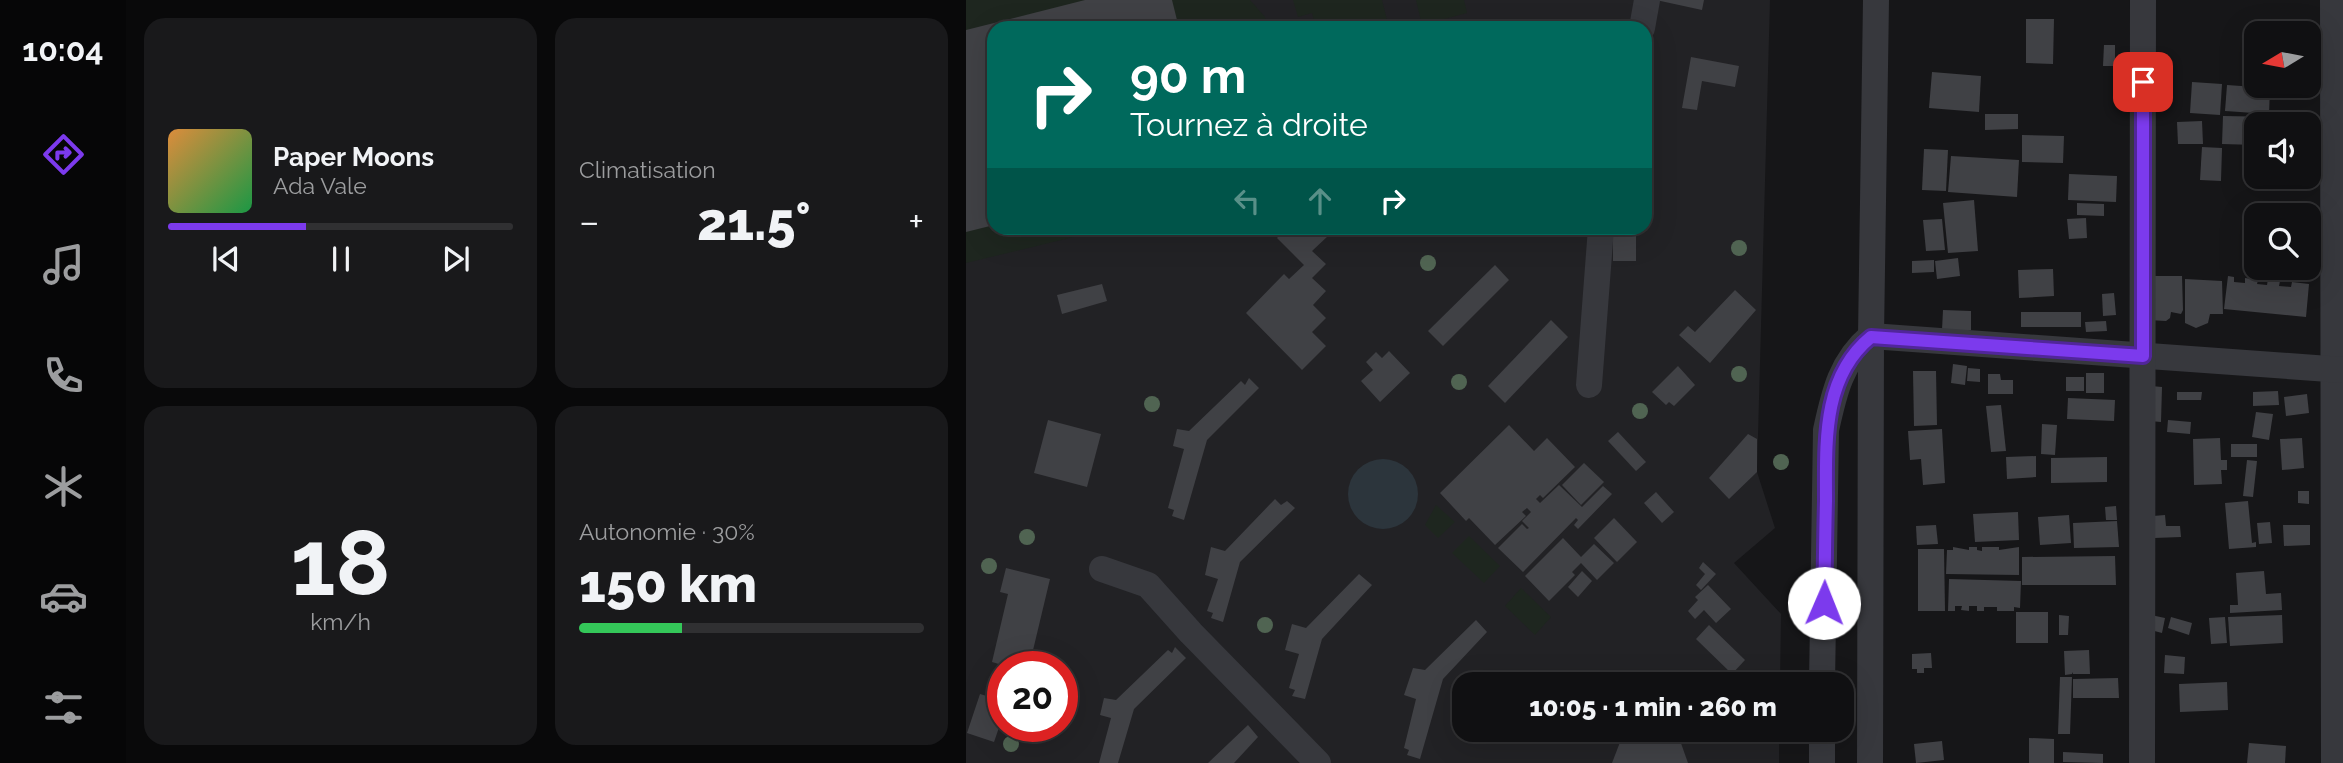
<!DOCTYPE html>
<html lang="fr">
<head>
<meta charset="utf-8">
<style>
  :root { --surface:#101012; --page:#19191b; --text:#f1f3f6; --muted:#9c9d9f; --line:#303032; --accent:#7c3aed }
  body { margin:0; font-family:Raleway,sans-serif; background:var(--page); color:var(--text); height:100vh; display:flex; flex-direction:column; font-size:26px; white-space:nowrap }
  * { box-sizing:border-box; margin:0 }
  p { font-size:23px; color:var(--muted) }
  .icon { flex:none; width:38px; height:38px; fill:none; stroke:currentColor; stroke-width:2; stroke-linecap:round; stroke-linejoin:round }
  .map { position:relative; flex:1; overflow:hidden }
  .side { display:flex; flex-direction:column; gap:18px; padding:18px; background:#09090a; width:840px }
  .side>* { flex:none }
  .banner { position:absolute; left:21px; top:21px; width:665px; height:214px; border-radius:21px; box-shadow:0 7px 28px #0002,0 0 0 2px var(--line); background:#00695c; color:#fff; overflow:hidden }
  .needle { width:46px; rotate:260deg }
  .tools { position:absolute; left:1278px; top:21px; display:grid; gap:14px }
  .tools a { display:grid; place-items:center; width:77px; height:77px; border-radius:14px; background:var(--surface); box-shadow:0 7px 28px #0002,0 0 0 2px var(--line); font-size:35px }
  .speed { position:absolute; left:21px; top:651px; display:flex; gap:14px; font-size:35px; font-weight:700; text-align:center }
  .speed>* { display:grid; place-content:center; width:91px; height:91px; border-radius:50%; background:var(--surface); box-shadow:0 7px 28px #0002,0 0 0 2px var(--line); line-height:1 }
  .speed .limit { border:10px solid #d22; background:#fff; color:#111 }
  .pin { position:absolute; display:grid; place-items:center; width:60px; height:60px; color:#fff; margin:-30px; border-radius:14px; box-shadow:0 4px 10px #0006 }
  .me { position:absolute; width:77px; margin:-38px; rotate:1deg; stroke-linejoin:round; filter:drop-shadow(0 0 5px #0008) }
  .turn { display:flex; align-items:center; gap:24px; height:147px; padding:0 28px; font-size:32px }
  .turn .icon { width:91px; height:91px; stroke-width:2.5 }
  .turn b { display:block; font-size:49px; line-height:60px }
  .lanes { display:flex; align-items:center; height:66px; padding:0 28px; background:#0003; justify-content:center; gap:35px; direction:ltr }
  .lanes .off { opacity:.35 }
  .big { font-size:52px; font-weight:800; line-height:1.1 }
  .side .widget { flex:1; display:flex; flex-direction:column; justify-content:center; gap:10px; min-width:0; padding:0 24px; border-radius:21px; background:var(--page) }
  .side .dial { align-items:center; gap:0 }
  .dial b { font-size:91px; line-height:1 }
  .song { display:flex; align-items:center; gap:21px }
  .cover { width:84px; height:84px; border-radius:10px; background:linear-gradient(135deg,hsl(30 70% 55%),hsl(140 70% 35%)) }
  .played { height:7px; border-radius:4px; background:linear-gradient(90deg,var(--accent) 40%,var(--line) 40%) }
  .keys { display:flex; justify-content:space-around; direction:ltr }
  .heat { display:flex; justify-content:space-between; align-items:center; font-size:38px; direction:ltr }
  .charge { height:10px; border-radius:5px; background:linear-gradient(90deg,#34c759 30%,var(--line) 0) }
  .side .tiles { flex:1; display:grid; gap:18px; grid-template-columns:repeat(2,1fr) }
  .trip { position:absolute; left:486px; top:672px; width:402px; height:70px; border-radius:21px; background:var(--surface); box-shadow:0 7px 28px #0002,0 0 0 2px var(--line); font-weight:800; line-height:70px; text-align:center }
  main { display:flex; flex:1; min-height:0 }
  .dock { display:flex; flex-direction:column; width:126px; justify-content:space-around; align-items:center; background:#060607; color:var(--muted) }
  .dock .icon { width:49px; height:49px }
  .dock .active { color:var(--accent) }
  .dock b { font-size:32px; color:var(--text) }
  .map>svg:first-child { display:block }
  .built { fill:#222225; fill-rule:evenodd }
  .green { fill:#1e261f }
  .water { fill:#2c353c }
  .building { fill:#404145 }
  .lines { fill:none; stroke-linecap:round; stroke-linejoin:round }
  .minor { stroke:#37383d; stroke-width:26 }
  .tree { fill:#506452 }
  .route-casing { stroke:#51269a; stroke-width:18 }
  .route { stroke:#7c3aed; stroke-width:12 }
</style>
</head>
<body>
<main>
<nav class="dock">
<b>10:04</b>
<svg class="icon active" aria-label="directions" viewBox="0 0 24 24"><path d="M12 3l9 9-9 9-9-9zM9 14v-3h6M13 9l2 2-2 2"/></svg>
<svg class="icon" aria-label="music" viewBox="0 0 24 24"><path d="M9 18V5l10-2v13"/><circle cx="6" cy="18" r="3"/><circle cx="16" cy="16" r="3"/></svg>
<svg class="icon" aria-label="phone" viewBox="0 0 24 24"><path d="M5 4h4l2 5-3 2q2 4 5 5l2-3 5 2v4C11 20 4 13 5 4z"/></svg>
<svg class="icon" aria-label="climate" viewBox="0 0 24 24"><path d="M12 3v18M4 7l16 10M4 17L20 7"/></svg>
<svg class="icon" aria-label="car" viewBox="0 0 24 24"><path d="M5 17H2v-5l4-1 3-4h7l3 4 3 1v5h-3M9 17h6M6 11h13"/><circle cx="7" cy="17" r="2"/><circle cx="17" cy="17" r="2"/></svg>
<svg class="icon" aria-label="filters" viewBox="0 0 24 24"><path d="M4 7h16M4 17h16"/><circle cx="9" cy="7" r="2"/><circle cx="15" cy="17" r="2"/></svg>
</nav>
<section class="side">
<div class="tiles">
<div class="widget">
<div class="song"><i class="cover"></i><div><b>Paper Moons</b><p>Ada Vale</p></div></div>
<div class="played"></div>
<div class="keys"><svg class="icon" aria-label="previous" viewBox="0 0 24 24"><path d="M18 5L8 12l10 7zM5 5v14"/></svg><svg class="icon" aria-label="pause" viewBox="0 0 24 24"><path d="M8 5v14M16 5v14"/></svg><svg class="icon" aria-label="next" viewBox="0 0 24 24"><path d="M6 5l10 7-10 7zM19 5v14"/></svg></div>
</div>
<div class="widget"><p>Climatisation</p>
<div class="heat"><a>−</a><b class="big">21.5°</b><a>+</a></div>
</div>
<div class="widget dial"><b>18</b><p>km/h</p></div>
<div class="widget"><p>Autonomie · 30%</p><b class="big">150 km</b><div class="charge"></div></div>
</div>
</section>
<div class="map">
<svg width="1377" height="763" viewBox="0 0 1377 763">
  <rect width="100%" height="100%" fill="#161618"/>
  <path class="built" d="M 0,0 L 804,0 L 791,472 L 809,528 L 768,563 L 815,614 L 814,684 L 499,684 L 499,730 L 813,730 L 813,763 L 0,763 ZM 28,28 L 679,28 L 679,228 L 28,228 ZM 37,667 L 96,667 L 96,726 L 37,726 Z"/>
  <g class="green">
    <path d="M 0,0 L 284,0 L 299,17 L 302,28 L 28,28 L 28,228 L 145,228 L 0,263 Z"/>
    <path d="M 327,0 L 416,0 L 423,28 L 350,28 L 346,13 L 332,17 Z"/>
    <path d="M 450,0 L 498,0 L 501,13 L 456,25 Z"/>
    <path d="M 470,505 L 489,522 L 472,538 L 459,525 Z"/>
    <path d="M 503,536 L 534,566 L 518,583 L 486,553 Z"/>
    <path d="M 555,588 L 585,617 L 569,635 L 539,606 Z"/>
  </g>
  <circle class="water" cx="417" cy="494" r="35"/>
  <g class="building">
    <path d="M 119,0 L 206,0 L 213,28 L 28,28 L 28,225 L 0,232 L 0,30 Z"/>
    <path d="M 690,0 L 738,0 L 736,10 Z"/>
    <path d="M 1060,19 L 1088,19 L 1087,64 L 1060,63 Z"/>
    <path d="M 1138,45 L 1149,45 L 1149,66 L 1137,66 Z"/>
    <path d="M 725,57 L 773,66 L 769,87 L 736,81 L 731,110 L 716,108 Z"/>
    <path d="M 966,72 L 1015,76 L 1013,112 L 963,108 Z"/>
    <path d="M 1226,82 L 1256,84 L 1254,115 L 1224,113 Z"/>
    <path d="M 1261,85 L 1304,88 L 1303,114 L 1259,111 Z"/>
    <path d="M 1019,114 L 1052,114 L 1052,129 L 1019,130 Z"/>
    <path d="M 1257,116 L 1312,117 L 1312,124 L 1290,124 L 1290,145 L 1256,144 Z"/>
    <path d="M 1236,121 L 1237,144 L 1212,144 L 1211,122 Z"/>
    <path d="M 1056,135 L 1098,136 L 1097,163 L 1056,162 Z"/>
    <path d="M 1236,147 L 1256,148 L 1255,181 L 1234,180 Z"/>
    <path d="M 958,149 L 982,150 L 980,191 L 956,190 Z"/>
    <path d="M 985,156 L 1053,160 L 1051,197 L 982,192 Z"/>
    <path d="M 1103,174 L 1151,176 L 1150,202 L 1102,200 Z"/>
    <path d="M 1008,200 L 1012,251 L 982,253 L 977,203 Z"/>
    <path d="M 1111,203 L 1138,204 L 1138,216 L 1111,215 Z"/>
    <path d="M 1120,218 L 1121,238 L 1103,239 L 1101,219 Z"/>
    <path d="M 976,219 L 979,250 L 960,251 L 957,220 Z"/>
    <path d="M 320,228 L 354,228 L 362,236 L 346,251 L 360,264 L 346,278 L 360,291 L 347,305 L 360,318 L 346,332 L 360,346 L 336,370 L 280,313 L 318,274 L 323,279 L 338,265 L 311,238 Z"/>
    <rect x="647" y="228" width="23" height="33"/>
    <path d="M 992,258 L 994,276 L 971,279 L 969,261 Z"/>
    <path d="M 968,260 L 968,272 L 946,273 L 946,261 Z"/>
    <path d="M 529,265 L 543,280 L 477,346 L 462,331 Z"/>
    <path d="M 1087,269 L 1088,296 L 1053,298 L 1052,270 Z"/>
    <path d="M 1181,276 L 1216,276 L 1217,310 L 1215,314 L 1205,312 L 1204,318 L 1200,321 L 1182,320 Z"/>
    <path d="M 1262,276 L 1268,277 L 1268,282 L 1279,283 L 1279,278 L 1292,280 L 1291,284 L 1301,285 L 1302,279 L 1314,281 L 1313,286 L 1325,287 L 1326,282 L 1343,284 L 1340,317 L 1258,309 Z"/>
    <path d="M 1219,279 L 1256,281 L 1257,314 L 1244,314 L 1242,323 L 1230,328 L 1219,323 Z"/>
    <path d="M 136,284 L 141,301 L 96,314 L 91,295 Z"/>
    <path d="M 769,290 L 790,310 L 744,363 L 713,335 L 722,326 L 729,332 Z"/>
    <path d="M 1148,293 L 1150,315 L 1137,316 L 1136,294 Z"/>
    <path d="M 977,310 L 1005,311 L 1005,330 L 976,330 Z"/>
    <rect x="1055" y="312" width="60" height="15"/>
    <path d="M 585,320 L 602,337 L 539,403 L 522,386 Z"/>
    <path d="M 1140,321 L 1141,331 L 1120,332 L 1119,322 Z"/>
    <path d="M 423,351 L 444,373 L 414,402 L 395,381 L 407,370 L 400,362 L 410,352 L 416,358 Z"/>
    <path d="M 987,364 L 1001,366 L 999,385 L 985,383 Z"/>
    <path d="M 712,366 L 729,385 L 708,406 L 703,402 L 700,405 L 686,392 Z"/>
    <path d="M 1002,368 L 1014,369 L 1014,382 L 1001,381 Z"/>
    <path d="M 947,371 L 970,371 L 971,425 L 948,426 Z"/>
    <rect x="1120" y="373" width="18" height="20"/>
    <path d="M 1022,374 L 1034,374 L 1035,380 L 1047,380 L 1047,394 L 1022,394 Z"/>
    <rect x="1100" y="377" width="18" height="14"/>
    <path d="M 283,378 L 293,388 L 241,440 L 218,520 L 206,516 L 208,510 L 202,508 L 218,449 L 207,446 L 211,429 L 223,431 L 275,381 L 279,385 Z"/>
    <path d="M 1185,386 L 1196,387 L 1195,422 L 1184,421 Z"/>
    <path d="M 1312,391 L 1313,405 L 1287,406 L 1287,392 Z"/>
    <path d="M 1211,392 L 1236,392 L 1235,400 L 1211,400 Z"/>
    <path d="M 1341,394 L 1343,413 L 1320,416 L 1318,397 Z"/>
    <path d="M 1102,398 L 1149,400 L 1148,421 L 1101,419 Z"/>
    <path d="M 1035,405 L 1040,451 L 1025,452 L 1020,406 Z"/>
    <path d="M 1290,412 L 1307,414 L 1303,440 L 1286,437 Z"/>
    <path d="M 82,420 L 135,434 L 121,487 L 68,473 Z"/>
    <path d="M 1202,420 L 1225,422 L 1224,434 L 1201,432 Z"/>
    <path d="M 1076,424 L 1091,425 L 1089,455 L 1075,454 Z"/>
    <path d="M 543,425 L 568,451 L 581,438 L 609,467 L 577,498 L 574,495 L 570,499 L 574,503 L 593,485 L 616,507 L 637,486 L 646,494 L 612,529 L 608,525 L 612,520 L 610,518 L 557,572 L 532,548 L 556,524 L 561,529 L 563,528 L 556,521 L 565,512 L 561,508 L 556,512 L 560,516 L 529,545 L 503,518 L 500,521 L 474,493 Z"/>
    <path d="M 976,429 L 979,483 L 957,485 L 955,459 L 944,460 L 942,431 Z"/>
    <path d="M 652,432 L 680,462 L 670,471 L 642,441 Z"/>
    <path d="M 782,434 L 791,439 L 791,472 L 763,499 L 743,478 Z"/>
    <path d="M 1254,438 L 1255,460 L 1261,460 L 1261,470 L 1255,470 L 1256,484 L 1228,485 L 1227,439 Z"/>
    <path d="M 1336,438 L 1338,468 L 1316,470 L 1314,439 Z"/>
    <rect x="1265" y="444" width="26" height="13"/>
    <path d="M 1070,456 L 1070,477 L 1041,479 L 1040,457 Z"/>
    <path d="M 1141,457 L 1141,482 L 1085,483 L 1085,458 Z"/>
    <path d="M 1281,460 L 1291,461 L 1287,497 L 1277,496 Z"/>
    <path d="M 618,463 L 638,482 L 615,505 L 596,485 Z"/>
    <path d="M 1332,491 L 1343,491 L 1343,504 L 1332,503 Z"/>
    <path d="M 690,492 L 708,512 L 696,523 L 678,503 Z"/>
    <path d="M 309,499 L 315,505 L 321,501 L 329,508 L 274,562 L 257,622 L 245,618 L 247,613 L 241,611 L 252,579 L 239,575 L 245,547 L 259,551 Z"/>
    <path d="M 1282,501 L 1286,543 L 1290,542 L 1290,547 L 1263,549 L 1259,503 Z"/>
    <path d="M 1150,506 L 1151,520 L 1140,520 L 1139,507 Z"/>
    <path d="M 1052,512 L 1053,540 L 1009,542 L 1007,514 Z"/>
    <path d="M 1103,515 L 1105,543 L 1074,545 L 1072,517 Z"/>
    <path d="M 1199,515 L 1200,526 L 1214,526 L 1215,537 L 1188,538 L 1187,516 Z"/>
    <path d="M 648,518 L 671,542 L 651,562 L 628,538 Z"/>
    <path d="M 1151,521 L 1153,547 L 1108,548 L 1107,523 Z"/>
    <path d="M 1304,522 L 1306,543 L 1293,544 L 1291,523 Z"/>
    <path d="M 970,525 L 972,544 L 951,545 L 950,526 Z"/>
    <path d="M 1317,525 L 1344,525 L 1344,545 L 1318,546 Z"/>
    <path d="M 597,538 L 615,557 L 628,544 L 648,563 L 631,580 L 615,563 L 606,572 L 609,575 L 583,601 L 559,576 Z"/>
    <path d="M 987,547 L 1003,550 L 1003,547 L 1011,547 L 1011,550 L 1016,551 L 1016,547 L 1033,547 L 1033,550 L 1053,547 L 1053,575 L 980,574 L 981,550 L 987,550 Z"/>
    <path d="M 952,549 L 978,549 L 979,611 L 952,611 Z"/>
    <path d="M 1149,556 L 1150,585 L 1056,585 L 1056,557 Z"/>
    <path d="M 737,562 L 750,574 L 735,590 L 730,585 L 739,574 L 733,568 Z"/>
    <path d="M 40,568 L 84,579 L 63,667 L 43,667 L 26,662 L 42,594 L 34,592 Z"/>
    <path d="M 616,571 L 626,581 L 612,597 L 602,587 Z"/>
    <path d="M 1298,571 L 1300,594 L 1315,593 L 1316,610 L 1264,613 L 1264,605 L 1272,605 L 1270,573 Z"/>
    <path d="M 393,574 L 406,585 L 356,639 L 339,699 L 326,696 L 329,690 L 323,688 L 333,654 L 319,650 L 326,624 L 340,628 Z"/>
    <path d="M 983,579 L 1055,581 L 1054,608 L 1048,607 L 1048,611 L 1031,611 L 1031,607 L 1018,607 L 1018,611 L 1011,611 L 1011,606 L 1003,606 L 1003,611 L 995,610 L 996,606 L 989,606 L 989,611 L 982,611 Z"/>
    <path d="M 742,585 L 765,609 L 750,623 L 738,610 L 729,619 L 722,611 L 732,600 L 729,597 Z"/>
    <rect x="1050" y="612" width="32" height="31"/>
    <path d="M 1093,615 L 1103,616 L 1102,635 L 1093,635 Z"/>
    <path d="M 1185,615 L 1199,618 L 1196,633 L 1181,629 Z"/>
    <path d="M 1316,615 L 1317,643 L 1264,646 L 1262,617 Z"/>
    <path d="M 1205,617 L 1226,623 L 1223,635 L 1202,628 Z"/>
    <path d="M 1259,617 L 1261,643 L 1245,644 L 1243,618 Z"/>
    <path d="M 510,620 L 521,632 L 477,679 L 454,759 L 441,755 L 443,750 L 438,748 L 450,699 L 438,695 L 447,668 L 459,670 Z"/>
    <path d="M 743,625 L 779,660 L 766,674 L 730,639 Z"/>
    <path d="M 209,647 L 220,658 L 168,709 L 152,763 L 133,763 L 145,718 L 134,715 L 138,698 L 150,700 L 202,650 L 206,653 Z"/>
    <path d="M 1123,650 L 1124,674 L 1107,674 L 1106,672 L 1106,674 L 1099,675 L 1098,651 Z"/>
    <path d="M 965,653 L 966,668 L 958,668 L 958,673 L 951,673 L 951,669 L 946,669 L 946,654 Z"/>
    <path d="M 1199,655 L 1219,657 L 1218,674 L 1198,673 Z"/>
    <path d="M 1094,677 L 1106,677 L 1104,734 L 1092,734 Z"/>
    <path d="M 1152,678 L 1153,698 L 1107,698 L 1107,679 Z"/>
    <path d="M 1261,682 L 1262,710 L 1214,712 L 1213,684 Z"/>
    <path d="M 14,694 L 37,701 L 37,716 L 28,742 L 1,733 Z"/>
    <path d="M 282,725 L 292,737 L 268,763 L 242,763 Z"/>
    <path d="M 711,732 L 722,763 L 646,763 L 656,737 Z"/>
    <path d="M 1063,738 L 1088,739 L 1088,763 L 1063,763 Z"/>
    <path d="M 976,741 L 978,760 L 950,763 L 948,744 Z"/>
    <path d="M 1283,743 L 1320,746 L 1319,763 L 1281,763 Z"/>
    <path d="M 1097,752 L 1137,754 L 1137,763 L 1097,762 Z"/>
  </g>
  <g class="lines">
    <g class="minor">
      <path d="M 1367,0 L 1368,763"/>
      <path d="M 676,28 L 681,0"/>
      <path d="M 623,385 L 635,228"/>
      <path d="M 136,569 L 182,585 L 225,633 L 352,763"/>
      <path d="M 856,684 L 860,430 C 868,393 875,361 905,336 L 1377,370"/>
      <path d="M 856,763 L 856,730"/>
      <path d="M 904,763 L 905,336 L 910,0"/>
      <path d="M 1176,763 L 1177,0"/>
    </g>
  </g>
  <g class="tree">
    <circle cx="773" cy="248" r="8"/>
    <circle cx="462" cy="263" r="8"/>
    <circle cx="773" cy="374" r="8"/>
    <circle cx="493" cy="382" r="8"/>
    <circle cx="186" cy="404" r="8"/>
    <circle cx="674" cy="411" r="8"/>
    <circle cx="815" cy="462" r="8"/>
    <circle cx="61" cy="537" r="8"/>
    <circle cx="23" cy="566" r="8"/>
    <circle cx="299" cy="625" r="8"/>
    <circle cx="45" cy="744" r="8"/>
  </g>
  <g class="lines">
    <g class="route-casing">
      <path id="route" d="M 858,603 C 859,569 859,535 860,501 C 860,442 856,377 905,337 L 1177,356 L 1177,82"/>
    </g>
    <use href="#route" class="route"/>
  </g>
</svg>
<div class="tools">
<a><svg class="needle" viewBox="-14 -14 28 28"><path d="M0-13l5 13h-10z" fill="#e53935"/><path d="M0 13l5-13h-10z" fill="#9c9d9f"/></svg></a>
<a><svg class="icon" aria-label="sound" viewBox="0 0 24 24"><path d="M4 9h4l5-4v14l-5-4H4zM17 9q2 3 0 6"/></svg></a>
<a><svg class="icon" aria-label="search" viewBox="0 0 24 24"><circle cx="10" cy="10" r="6"/><path d="M15 15l6 6"/></svg></a>
</div>
<div class="speed"><div class="limit">20</div></div>
<div class="pin" style="left:1177px;top:82px;background:#d93025"><svg class="icon" aria-label="arrive" viewBox="0 0 24 24"><path d="M6 21V4h12l-3 4 3 4H6"/></svg></div>
<svg class="me" style="left:858px;top:603px" viewBox="-20 -20 40 40"><circle r="19" fill="#fff"/><path d="M0-13L10 11 0 6-10 11z" fill="#7c3aed"/></svg>
<div class="trip">10:05 · 1 min · 260 m</div>
<div class="banner">
<div class="turn"><svg class="icon" aria-label="right" viewBox="0 0 24 24"><path d="M7 20v-9h11M14 6l5 5-5 5"/></svg><div><b>90 m</b>Tournez à droite</div></div>
<div class="lanes"><svg class="icon off" aria-label="left" viewBox="0 0 24 24"><path d="M17 20v-9H6M10 6l-5 5 5 5"/></svg><svg class="icon off" aria-label="ahead" viewBox="0 0 24 24"><path d="M12 20V5M6 11l6-6 6 6"/></svg><svg class="icon" aria-label="right" viewBox="0 0 24 24"><path d="M7 20v-9h11M14 6l5 5-5 5"/></svg></div>
</div>
</div>
</main>
</body>
</html>
